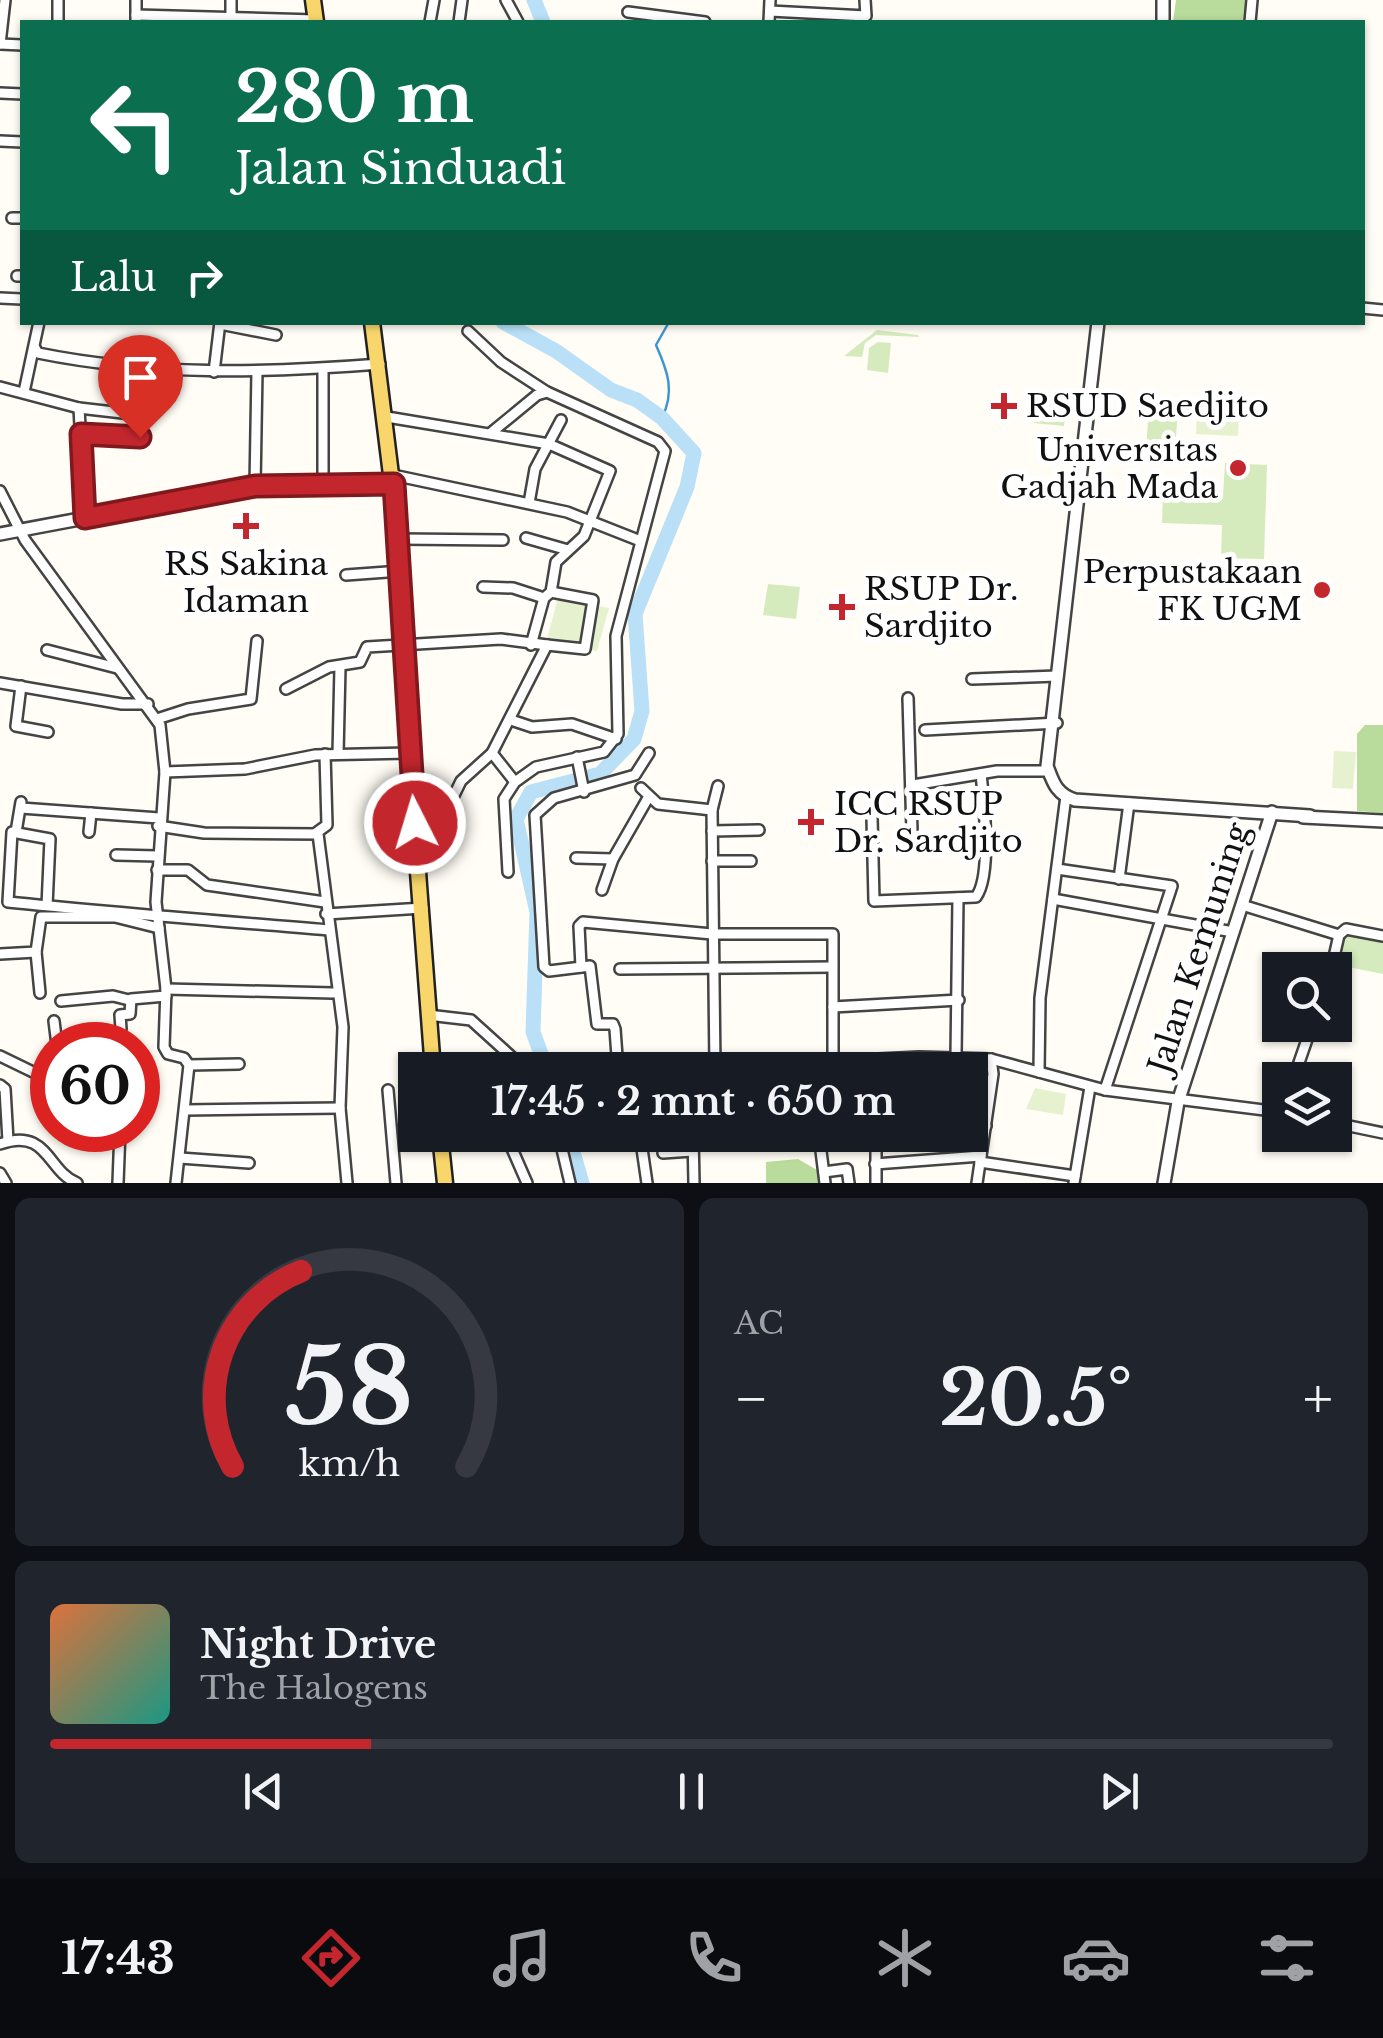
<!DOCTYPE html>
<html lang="id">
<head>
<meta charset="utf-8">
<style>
  :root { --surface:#171b24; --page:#20242c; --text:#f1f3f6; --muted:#9ea1a6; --line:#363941; --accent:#c4262e }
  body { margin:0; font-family:"Libre Baskerville",serif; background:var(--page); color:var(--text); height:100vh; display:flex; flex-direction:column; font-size:38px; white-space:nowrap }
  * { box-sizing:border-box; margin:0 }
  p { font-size:32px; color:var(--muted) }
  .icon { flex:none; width:55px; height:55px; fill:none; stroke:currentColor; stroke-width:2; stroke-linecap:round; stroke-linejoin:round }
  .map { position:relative; height:1183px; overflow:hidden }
  .drawer { display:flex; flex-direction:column; gap:15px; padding:15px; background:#0d0f14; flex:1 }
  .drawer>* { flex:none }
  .guide { position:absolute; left:20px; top:20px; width:1345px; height:305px; border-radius:0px; box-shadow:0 2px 8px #0004; background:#0b6e4f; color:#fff; overflow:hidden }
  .controls { position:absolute; left:1262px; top:952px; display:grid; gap:20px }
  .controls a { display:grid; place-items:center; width:90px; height:90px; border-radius:0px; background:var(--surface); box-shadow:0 2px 8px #0004; font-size:50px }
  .speed { position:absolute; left:30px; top:1022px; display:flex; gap:20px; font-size:50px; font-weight:700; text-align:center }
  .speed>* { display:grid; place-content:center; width:130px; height:130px; border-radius:50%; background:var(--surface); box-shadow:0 2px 8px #0004; line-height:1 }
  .speed .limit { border:15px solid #d22; background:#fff; color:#111 }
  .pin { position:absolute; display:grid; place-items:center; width:85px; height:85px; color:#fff; margin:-102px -42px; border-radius:50% 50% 50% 0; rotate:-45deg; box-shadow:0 0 10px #0007 }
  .pin .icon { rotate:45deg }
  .me { position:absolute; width:110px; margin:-55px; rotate:355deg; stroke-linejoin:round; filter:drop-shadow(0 0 8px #0008) }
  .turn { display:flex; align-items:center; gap:35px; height:210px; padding:0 50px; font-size:45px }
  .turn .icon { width:130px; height:130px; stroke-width:2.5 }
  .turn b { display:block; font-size:70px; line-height:85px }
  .then { display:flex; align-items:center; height:95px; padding:0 50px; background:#0003; gap:20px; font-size:38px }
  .big { font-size:75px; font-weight:700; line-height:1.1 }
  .drawer .tile { flex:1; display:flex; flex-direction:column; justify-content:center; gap:15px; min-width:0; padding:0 35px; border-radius:15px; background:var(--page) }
  .drawer .dial { align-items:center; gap:0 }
  .dial svg { height:260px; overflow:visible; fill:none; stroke:var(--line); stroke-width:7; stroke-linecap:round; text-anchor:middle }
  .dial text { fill:var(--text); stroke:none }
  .song { display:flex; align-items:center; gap:30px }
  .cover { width:120px; height:120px; border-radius:15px; background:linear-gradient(135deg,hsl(20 70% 55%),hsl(170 70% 35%)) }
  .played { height:10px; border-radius:5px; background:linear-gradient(90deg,var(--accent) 25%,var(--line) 25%) }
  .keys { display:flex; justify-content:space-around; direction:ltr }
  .heat { display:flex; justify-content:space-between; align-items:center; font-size:55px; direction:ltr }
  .drawer .tiles { flex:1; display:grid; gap:15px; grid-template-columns:1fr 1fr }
  .tile:last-child { grid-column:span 2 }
  .trip { position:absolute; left:398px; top:1052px; width:590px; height:100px; border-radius:0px; background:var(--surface); box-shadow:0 2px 8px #0004; font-weight:700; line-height:100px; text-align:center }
  .tab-bar { display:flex; height:160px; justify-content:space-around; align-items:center; background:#090b0e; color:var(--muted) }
  .tab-bar .icon { width:70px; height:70px }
  .tab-bar .active { color:var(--accent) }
  .tab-bar b { font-size:45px; color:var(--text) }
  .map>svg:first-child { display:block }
  .green { fill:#d5ebbd }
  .forest { fill:#b9dc9c }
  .pitch { fill:#e6f2cf }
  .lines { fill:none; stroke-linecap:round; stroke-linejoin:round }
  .stream { stroke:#3f96cf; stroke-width:2.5 }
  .river { stroke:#b9e0f7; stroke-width:15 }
  .minor-casing { stroke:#444; stroke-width:14 }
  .tertiary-casing { stroke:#444; stroke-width:16 }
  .primary-casing { stroke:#222; stroke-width:19 }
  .minor { stroke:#fff; stroke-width:9 }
  .tertiary { stroke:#fff; stroke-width:11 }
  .primary { stroke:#f9d66b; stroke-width:14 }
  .route-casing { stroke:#7f191e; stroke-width:25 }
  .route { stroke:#c4262e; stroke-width:18 }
  .poi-dot { fill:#c4262e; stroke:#fff; stroke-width:4 }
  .labels { text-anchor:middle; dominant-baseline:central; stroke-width:10; stroke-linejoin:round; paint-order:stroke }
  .poi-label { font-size:32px; fill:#111; stroke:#fff; text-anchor:start }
  .street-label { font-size:32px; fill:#111; stroke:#fff }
</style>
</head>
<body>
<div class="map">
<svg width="1383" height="1183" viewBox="0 0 1383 1183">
  <rect width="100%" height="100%" fill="#fffdf5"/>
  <g class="green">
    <path d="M 877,330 L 918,335 L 919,337 L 876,335 L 865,343 L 862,357 L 844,356 Z"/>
    <path d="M 878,342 L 891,343 L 888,373 L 867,370 L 869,348 Z"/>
    <path d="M 1037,394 L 1067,397 L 1064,426 L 1034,423 Z"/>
    <path d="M 1149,406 L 1178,408 L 1174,465 L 1145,464 Z"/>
    <path d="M 1225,463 L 1267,465 L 1264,559 L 1221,558 L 1222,525 L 1162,523 L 1163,494 L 1223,496 Z"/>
    <path d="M 768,584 L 800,587 L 796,619 L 763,615 Z"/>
    <path d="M 1345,930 L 1383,938 L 1383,974 L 1338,965 Z"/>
  </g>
  <g class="forest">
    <path d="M 1176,0 L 1246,0 L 1243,22 L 1173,22 Z"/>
    <path d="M 1365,725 L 1383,725 L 1383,813 L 1357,811 L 1357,734 Z"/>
    <path d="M 798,1159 L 817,1170 L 819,1183 L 766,1183 L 766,1162 Z"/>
  </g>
  <g class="pitch">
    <path d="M 1197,411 L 1239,413 L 1238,436 L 1196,434 Z"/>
    <path d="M 558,598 L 609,608 L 597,651 L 546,642 Z"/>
    <path d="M 1334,751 L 1356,752 L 1353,789 L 1332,788 Z"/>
    <path d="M 1035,1088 L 1066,1094 L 1063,1115 L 1026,1109 Z"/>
  </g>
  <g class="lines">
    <path class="stream" d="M 662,418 C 675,391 668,372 656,345 L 669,322"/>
    <g class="river">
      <path d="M 534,0 L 543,22"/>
      <path d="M 503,322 L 556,351 L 611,390 L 637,400 L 662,418 L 694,453 L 687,487 L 635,614 L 642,711 L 634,739 L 600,774 L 531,792 L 516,819 L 537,912 L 533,1032 L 547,1070"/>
      <path d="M 568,1135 L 582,1183"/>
    </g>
    <g class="minor-casing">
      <g id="minor">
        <path d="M 136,0 L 136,22"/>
        <path d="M 231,0 L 231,22"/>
        <path d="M 506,0 L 518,22"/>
        <path d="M 770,11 L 866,16 L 865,0"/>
        <path d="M 628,12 L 705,22"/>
        <path d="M 136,15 L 315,20"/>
        <path d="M 58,22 L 58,0"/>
        <path d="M 430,22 L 434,0"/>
        <path d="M 459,22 L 462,0"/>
        <path d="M 769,22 L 770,0"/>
        <path d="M 1250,22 L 1252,0"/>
        <path d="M 0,44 L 5,0"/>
        <path d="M 0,44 L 22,45"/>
        <path d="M 0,93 L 22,94"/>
        <path d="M 0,141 L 22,142"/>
        <path d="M 12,218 L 22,218"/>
        <path d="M 17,276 L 22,276"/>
        <path d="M 0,298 L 22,299"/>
        <path d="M 1362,308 L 1383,310"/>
        <path d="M 220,324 L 276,335"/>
        <path d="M 468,331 L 501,362 L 547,392"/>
        <path d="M 35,348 L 38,353 C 151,376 266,373 380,364"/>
        <path d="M 323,369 L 323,484"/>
        <path d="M 214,372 L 220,322"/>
        <path d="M 0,387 L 79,408 L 140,415"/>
        <path d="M 24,392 L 39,322"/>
        <path d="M 79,408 L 85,517"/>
        <path d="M 387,417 L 549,444 L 610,471 L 584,536 L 556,562 L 551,592 L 544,598 L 531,645"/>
        <path d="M 492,432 L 537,395 L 547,392 L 658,442 L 665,451 L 616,636 L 618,734 L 604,752 L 536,767 L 515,782 L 504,799 L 508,872"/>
        <path d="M 81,434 L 140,437"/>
        <path d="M 393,475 L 567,512 L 638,540"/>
        <path d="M 255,486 L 257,371"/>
        <path d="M 0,491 L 25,540 L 160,725 L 165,772 L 156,902 L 166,989 L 164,1047 L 168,1054 L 184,1058 L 189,1065 L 176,1183"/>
        <path d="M 529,503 L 535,469 L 561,420"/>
        <path d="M 526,538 L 568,550"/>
        <path d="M 399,539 L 503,540"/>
        <path d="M 346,575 L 401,571"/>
        <path d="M 483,587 L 513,588 L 544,598"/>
        <path d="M 547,645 L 585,649 L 593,600 L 551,592"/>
        <path d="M 47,650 L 117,668"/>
        <path d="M 972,679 L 1057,676"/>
        <path d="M 0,683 L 122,704 L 148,704"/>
        <path d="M 21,686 L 16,726 L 48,732"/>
        <path d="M 286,689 L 329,667 L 360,662 L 367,647 L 501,639 L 547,645 L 492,753 L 461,781 L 439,826"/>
        <path d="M 908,698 L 912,832"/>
        <path d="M 157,719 L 188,709 L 251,699 L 257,641"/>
        <path d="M 511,720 L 532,727 L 572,724 L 616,739"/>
        <path d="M 925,730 L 1057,723"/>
        <path d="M 492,753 L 515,782"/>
        <path d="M 338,754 L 340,667"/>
        <path d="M 577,757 L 584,792"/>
        <path d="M 165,772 L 245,769 L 315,755 L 409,753"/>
        <path d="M 913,785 L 997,771 L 1049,771"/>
        <path d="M 641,788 L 658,804 L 712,810"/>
        <path d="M 21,808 L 159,818"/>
        <path d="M 872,817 L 874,901 L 976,897 C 992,876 984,802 981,774"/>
        <path d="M 158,826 L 204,833 L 318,834 L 343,1027 L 340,1108 L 347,1183"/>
        <path d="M 712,831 L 759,830"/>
        <path d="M 16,832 L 21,802"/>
        <path d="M 89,832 L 91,813"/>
        <path d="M 316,833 L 327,825 L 325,754"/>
        <path d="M 116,855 L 157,856"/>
        <path d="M 576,858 L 613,859"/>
        <path d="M 712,861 L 751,861"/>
        <path d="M 1057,869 L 1172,886 L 1105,1090"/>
        <path d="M 157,870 L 188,870 L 207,885 L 325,902"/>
        <path d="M 1119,879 L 1129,803"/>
        <path d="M 602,890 L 613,859 L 648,798"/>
        <path d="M 1053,899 L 1233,932"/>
        <path d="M 1242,905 L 1339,935 L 1346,929 L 1383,936"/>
        <path d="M 47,906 L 50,839 L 12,832 L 8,902 C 115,913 222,921 328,930"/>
        <path d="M 326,914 L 423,908"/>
        <path d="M 36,952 L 40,993"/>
        <path d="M 0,954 L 36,952 L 41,917 L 115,917 L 159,928"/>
        <path d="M 581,967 L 579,926 L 583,922 L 712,934 L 833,934 L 833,1063"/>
        <path d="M 620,969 L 832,967"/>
        <path d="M 1331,970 L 1339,935"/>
        <path d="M 166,989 L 333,993"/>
        <path d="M 61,1001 L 113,996 L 129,1000"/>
        <path d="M 833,1007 L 959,1000"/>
        <path d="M 428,1015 L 471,1020 L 513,1058 L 514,1070"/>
        <path d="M 54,1021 L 57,1045"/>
        <path d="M 121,1029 L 120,1015 L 130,1014 L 131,999 L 166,996"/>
        <path d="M 0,1056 L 33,1072 L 52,1068"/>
        <path d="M 956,1057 L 958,898"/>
        <path d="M 189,1065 L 239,1064"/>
        <path d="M 715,1068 L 712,810 L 718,786"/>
        <path d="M 618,1070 L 615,1029 L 613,1024 L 597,1024 L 590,966 L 549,971 L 544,967 L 535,815 L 554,798 L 635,775 L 649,753"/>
        <path d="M 660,1070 L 919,1057 L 991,1059 L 1105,1090 L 1280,1112"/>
        <path d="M 1039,1072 L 1040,998 L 1066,796"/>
        <path d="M 1293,1080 L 1312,1025"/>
        <path d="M 0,1085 L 5,1089 L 8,1141"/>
        <path d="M 388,1090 L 396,1183"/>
        <path d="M 185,1110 L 340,1108"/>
        <path d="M 970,1123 L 986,1126"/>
        <path d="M 1335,1123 L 1383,1133"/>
        <path d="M 506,1135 L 527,1183"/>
        <path d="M 640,1135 L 647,1183"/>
        <path d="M 693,1135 L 694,1183"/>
        <path d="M 819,1135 L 825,1183"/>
        <path d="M 0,1144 C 48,1127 47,1171 77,1183"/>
        <path d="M 663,1153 L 692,1151"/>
        <path d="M 180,1158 L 249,1163"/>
        <path d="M 980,1162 L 1075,1176"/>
        <path d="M 875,1164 L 981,1156"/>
        <path d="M 824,1172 L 847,1169 L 849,1183"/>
        <path d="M 0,1173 L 6,1183"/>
        <path d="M 118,1183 L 120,1130"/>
        <path d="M 570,1183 L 561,1145 L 576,1135"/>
        <path d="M 876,1183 L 876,1135"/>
        <path d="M 977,1183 L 993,1074 L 991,1059"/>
        <path d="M 1074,1183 L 1090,1087"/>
      </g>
    </g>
    <g class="tertiary-casing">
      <g id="tertiary">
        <path d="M 1163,0 L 1163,22"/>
        <path d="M 1098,322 L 1047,766 C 1053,782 1056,794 1075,800 L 1310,816"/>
        <path d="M 0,534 L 255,486 L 394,484"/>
        <path d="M 1303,817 L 1383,821"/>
        <path d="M 1164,1183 L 1178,1102 L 1272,812"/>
      </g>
    </g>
    <g class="primary-casing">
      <g id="primary">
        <path d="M 313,0 L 316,22"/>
        <path d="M 372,322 L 399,539 L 409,753 L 433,1070"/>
        <path d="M 440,1135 L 445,1183"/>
      </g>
    </g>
    <use href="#minor" class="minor"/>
    <use href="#tertiary" class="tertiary"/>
    <use href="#primary" class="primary"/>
  </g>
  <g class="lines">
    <g class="route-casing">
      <path id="route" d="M 140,437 L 81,434 L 85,518 L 255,486 L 394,484 L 415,823"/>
    </g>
    <use href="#route" class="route"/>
  </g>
  <g class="poi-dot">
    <path d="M999 391h10v10h10v10h-10v10h-10v-10h-10v-10h10z"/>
    <circle cx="1238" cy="468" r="10"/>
    <path d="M241 511h10v10h10v10h-10v10h-10v-10h-10v-10h10z"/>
    <circle cx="1322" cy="590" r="10"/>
    <path d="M837 592h10v10h10v10h-10v10h-10v-10h-10v-10h10z"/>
    <path d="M806 807h10v10h10v10h-10v10h-10v-10h-10v-10h10z"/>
  </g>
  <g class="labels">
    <g class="poi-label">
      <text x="1026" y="406">RSUD Saedjito</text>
      <text x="1218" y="450" text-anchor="end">Universitas<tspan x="1218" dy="37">Gadjah Mada</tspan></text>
      <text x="246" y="564" text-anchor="middle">RS Sakina<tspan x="246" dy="37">Idaman</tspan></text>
      <text x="1302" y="572" text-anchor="end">Perpustakaan<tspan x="1302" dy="37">FK UGM</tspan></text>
      <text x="864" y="589">RSUP Dr.<tspan x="864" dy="37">Sardjito</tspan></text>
      <text x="834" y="804">ICC RSUP<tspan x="834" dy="37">Dr. Sardjito</tspan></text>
    </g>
    <g class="street-label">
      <text transform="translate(1199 948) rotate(-72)">Jalan Kemuning</text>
    </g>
  </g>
</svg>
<div class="controls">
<a><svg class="icon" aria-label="search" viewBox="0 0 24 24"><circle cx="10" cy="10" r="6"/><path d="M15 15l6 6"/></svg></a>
<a><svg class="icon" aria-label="layers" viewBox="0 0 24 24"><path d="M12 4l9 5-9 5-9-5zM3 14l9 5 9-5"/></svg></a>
</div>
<div class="speed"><div class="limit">60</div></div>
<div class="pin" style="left:140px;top:437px;background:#d93025"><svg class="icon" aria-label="arrive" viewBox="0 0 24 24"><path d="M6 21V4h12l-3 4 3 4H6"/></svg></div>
<svg class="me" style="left:415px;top:823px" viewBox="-20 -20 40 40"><circle r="17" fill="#c4262e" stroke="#fff" stroke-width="3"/><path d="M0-11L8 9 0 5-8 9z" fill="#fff"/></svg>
<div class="trip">17:45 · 2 mnt · 650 m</div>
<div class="guide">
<div class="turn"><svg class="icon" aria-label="left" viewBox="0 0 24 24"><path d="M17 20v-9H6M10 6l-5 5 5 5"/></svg><div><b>280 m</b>Jalan Sinduadi</div></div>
<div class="then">Lalu<svg class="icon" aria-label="right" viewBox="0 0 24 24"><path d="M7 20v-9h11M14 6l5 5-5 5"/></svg></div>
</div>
</div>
<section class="drawer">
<div class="tiles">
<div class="tile dial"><svg viewBox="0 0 100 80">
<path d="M14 69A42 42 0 1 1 86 69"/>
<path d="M14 69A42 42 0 0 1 35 9" stroke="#c4262e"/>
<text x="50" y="56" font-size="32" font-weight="700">58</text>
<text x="50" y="72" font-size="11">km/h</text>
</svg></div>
<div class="tile"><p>AC</p>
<div class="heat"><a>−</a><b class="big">20.5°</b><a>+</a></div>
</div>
<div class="tile">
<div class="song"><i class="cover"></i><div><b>Night Drive</b><p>The Halogens</p></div></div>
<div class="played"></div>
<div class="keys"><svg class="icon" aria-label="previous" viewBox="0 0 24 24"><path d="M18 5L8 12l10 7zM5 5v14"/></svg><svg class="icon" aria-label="pause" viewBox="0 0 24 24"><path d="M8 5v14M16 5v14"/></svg><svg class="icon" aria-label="next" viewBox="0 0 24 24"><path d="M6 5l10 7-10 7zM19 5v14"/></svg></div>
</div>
</div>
</section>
<nav class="tab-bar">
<b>17:43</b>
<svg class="icon active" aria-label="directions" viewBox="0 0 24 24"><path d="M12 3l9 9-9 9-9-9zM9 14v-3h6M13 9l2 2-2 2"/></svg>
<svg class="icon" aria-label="music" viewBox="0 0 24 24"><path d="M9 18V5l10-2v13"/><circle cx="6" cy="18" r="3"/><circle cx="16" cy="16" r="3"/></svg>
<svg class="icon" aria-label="phone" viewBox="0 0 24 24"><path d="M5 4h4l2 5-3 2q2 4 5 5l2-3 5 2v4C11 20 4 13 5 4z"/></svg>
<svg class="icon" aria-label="climate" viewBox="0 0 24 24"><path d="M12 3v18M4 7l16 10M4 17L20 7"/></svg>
<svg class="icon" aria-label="car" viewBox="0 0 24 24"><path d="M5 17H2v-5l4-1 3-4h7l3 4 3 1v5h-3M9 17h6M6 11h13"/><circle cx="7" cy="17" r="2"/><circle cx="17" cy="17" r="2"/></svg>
<svg class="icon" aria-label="filters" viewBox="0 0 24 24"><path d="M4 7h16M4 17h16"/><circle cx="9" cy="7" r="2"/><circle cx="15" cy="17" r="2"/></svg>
</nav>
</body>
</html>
